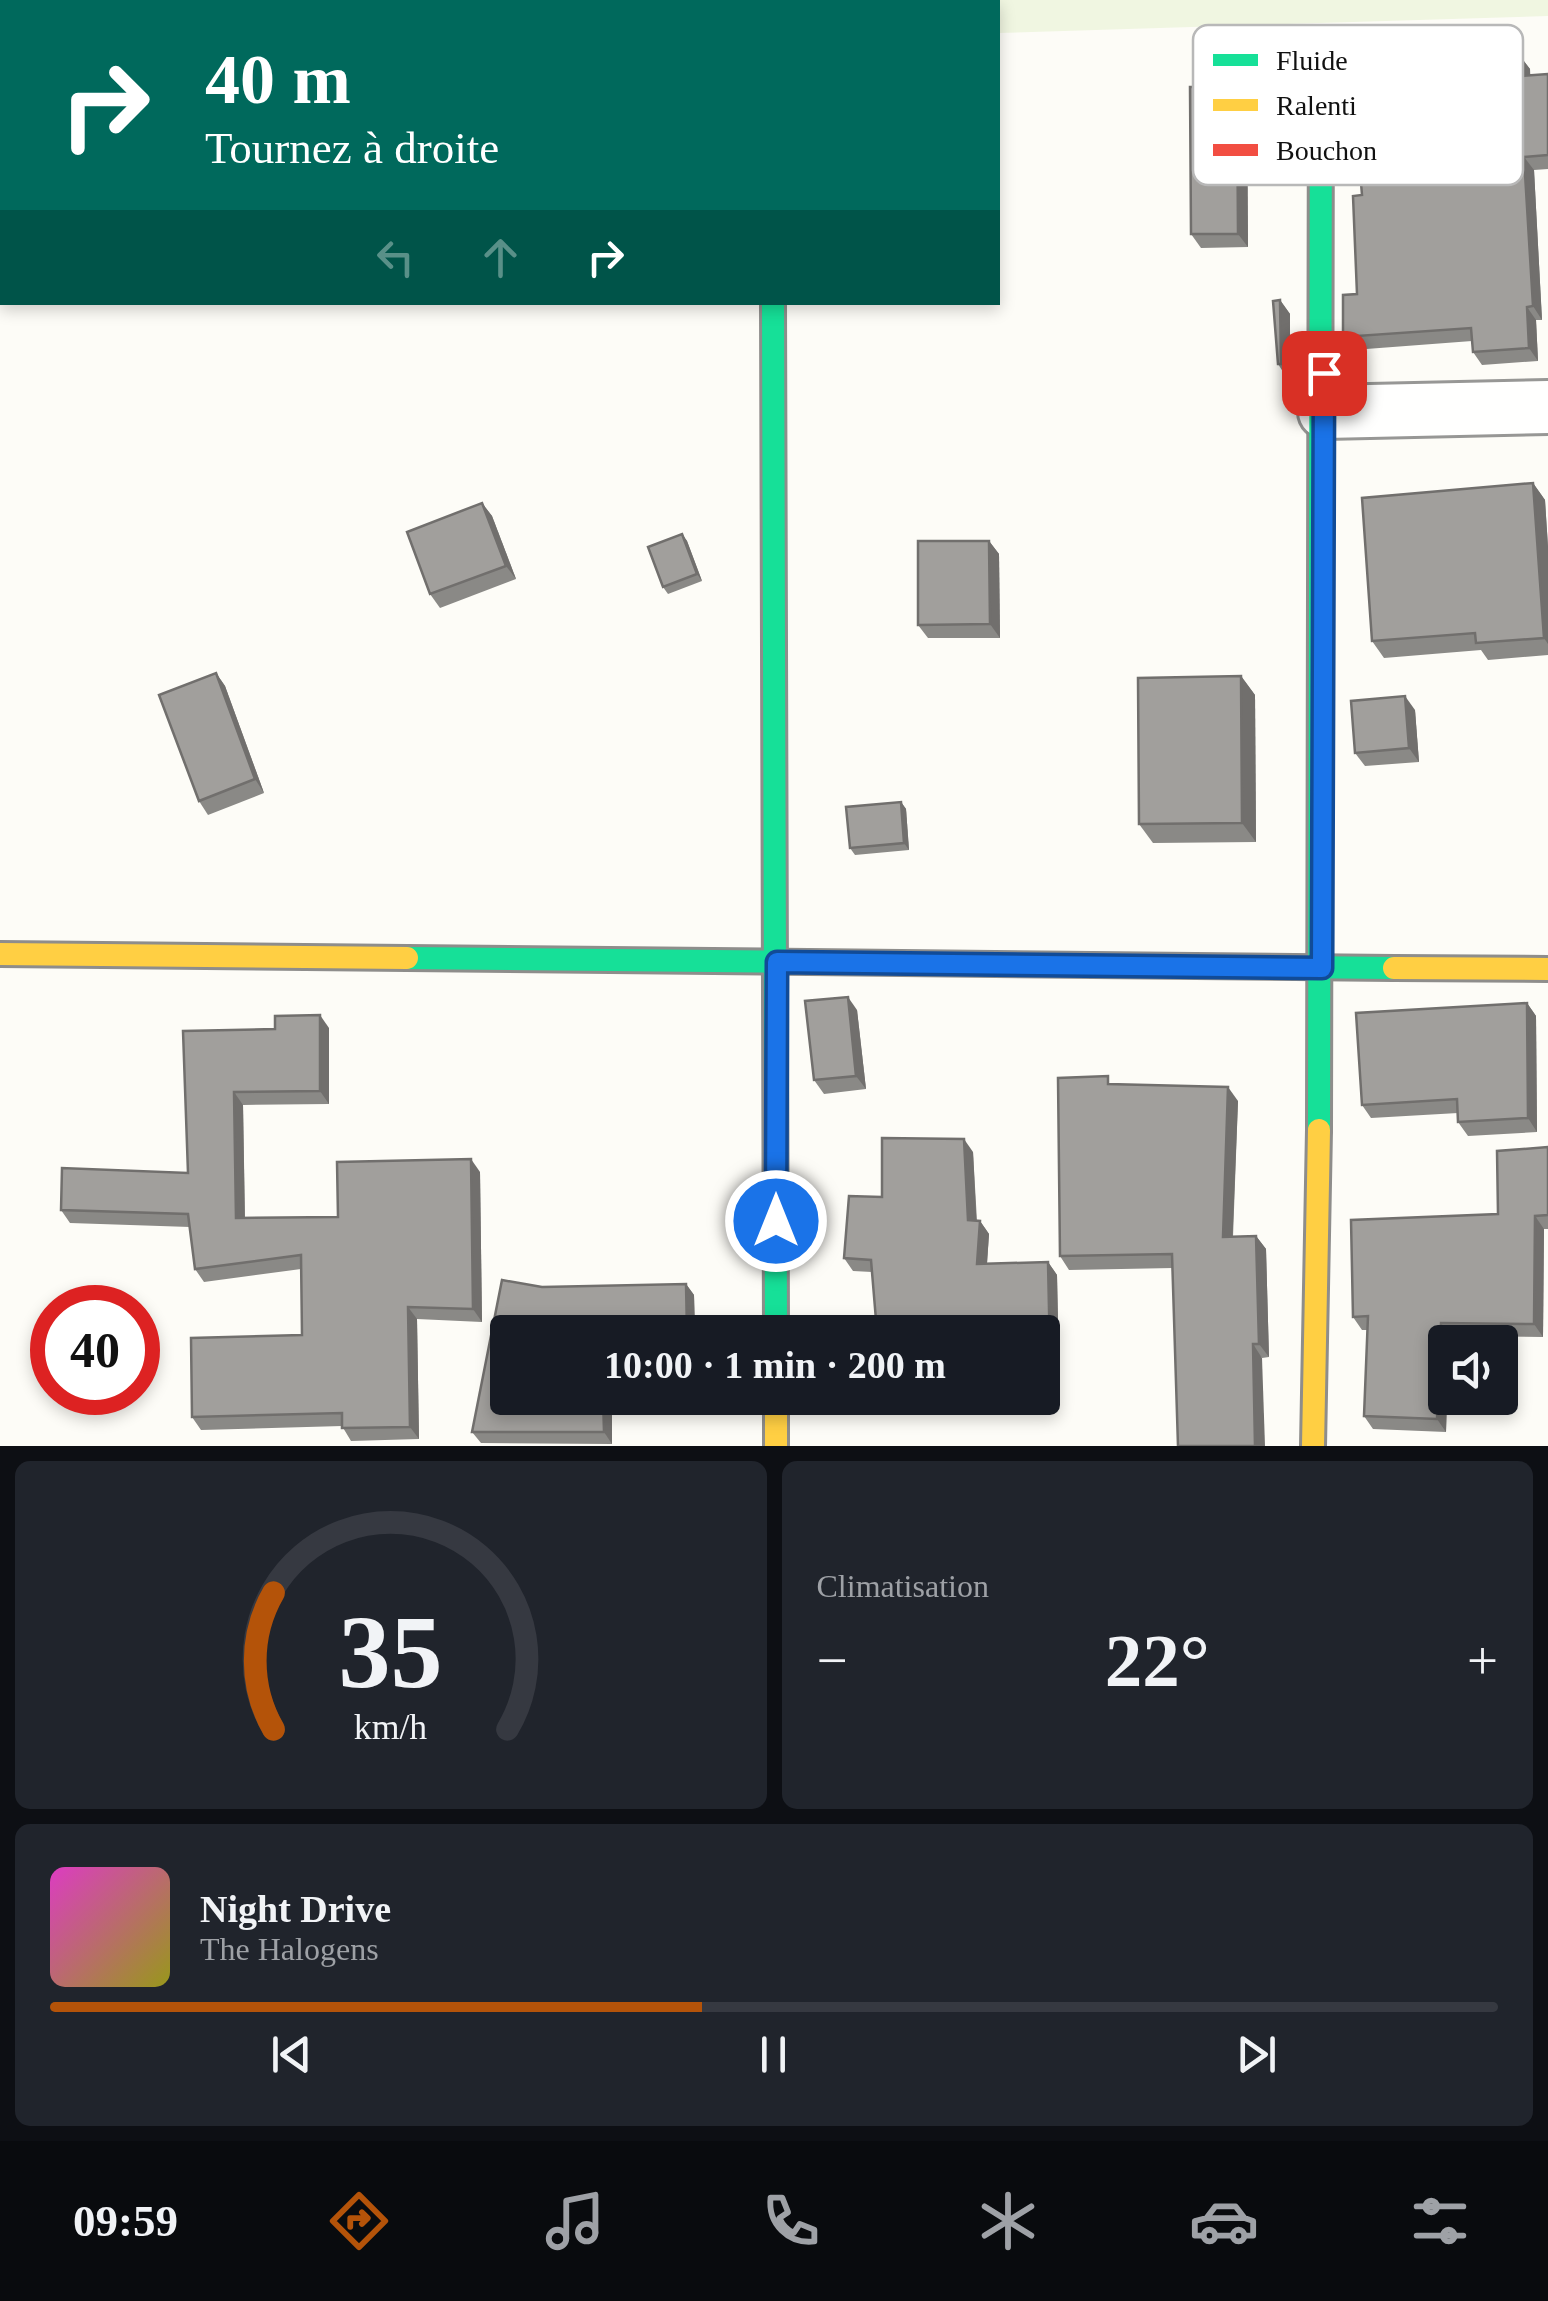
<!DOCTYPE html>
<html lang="fr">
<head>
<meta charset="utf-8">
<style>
  :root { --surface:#171b24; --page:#20242c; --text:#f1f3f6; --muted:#9ea1a6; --line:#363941; --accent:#b45309 }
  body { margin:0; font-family:Georgia,serif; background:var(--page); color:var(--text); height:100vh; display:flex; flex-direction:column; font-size:38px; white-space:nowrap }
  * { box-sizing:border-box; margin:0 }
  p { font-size:32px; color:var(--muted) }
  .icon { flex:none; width:55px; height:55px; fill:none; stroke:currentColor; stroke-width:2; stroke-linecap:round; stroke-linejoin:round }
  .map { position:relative; height:1446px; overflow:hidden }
  .sheet { display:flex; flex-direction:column; gap:15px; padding:15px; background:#0d0f14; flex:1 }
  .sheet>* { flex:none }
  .hud { position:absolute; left:0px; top:0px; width:1000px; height:305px; box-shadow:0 5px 15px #0003; background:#00695c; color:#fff; overflow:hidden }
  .buttons { position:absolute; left:1428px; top:1325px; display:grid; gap:20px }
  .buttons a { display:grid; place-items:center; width:90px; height:90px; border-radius:10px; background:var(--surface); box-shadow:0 5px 15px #0003; font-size:50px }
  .speed { position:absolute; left:30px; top:1285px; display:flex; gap:20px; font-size:50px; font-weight:700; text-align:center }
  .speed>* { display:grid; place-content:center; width:130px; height:130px; border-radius:50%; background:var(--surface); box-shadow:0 5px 15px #0003; line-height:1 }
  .speed .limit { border:15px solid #d22; background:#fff; color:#111 }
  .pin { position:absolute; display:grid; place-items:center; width:85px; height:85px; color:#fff; margin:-42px; border-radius:20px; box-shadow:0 5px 15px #0006 }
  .me { position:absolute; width:110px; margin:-55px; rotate:0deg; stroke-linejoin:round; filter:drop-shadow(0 0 8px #0008) }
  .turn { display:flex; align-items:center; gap:35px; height:210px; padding:0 40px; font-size:45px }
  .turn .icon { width:130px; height:130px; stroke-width:2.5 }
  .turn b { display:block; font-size:70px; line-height:85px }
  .lanes { display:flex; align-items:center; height:95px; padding:0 40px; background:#0003; justify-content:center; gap:50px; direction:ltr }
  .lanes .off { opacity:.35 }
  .big { font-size:75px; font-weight:700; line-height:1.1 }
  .sheet .tile { flex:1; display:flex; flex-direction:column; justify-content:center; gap:15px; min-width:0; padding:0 35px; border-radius:15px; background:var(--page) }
  .sheet .dial { align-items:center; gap:0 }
  .dial svg { height:260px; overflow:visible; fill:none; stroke:var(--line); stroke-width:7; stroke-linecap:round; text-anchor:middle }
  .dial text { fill:var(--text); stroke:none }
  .song { display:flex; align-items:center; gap:30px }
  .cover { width:120px; height:120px; border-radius:15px; background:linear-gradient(135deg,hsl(310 70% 55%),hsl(60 70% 35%)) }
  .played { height:10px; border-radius:5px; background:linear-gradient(90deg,var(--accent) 45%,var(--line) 45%) }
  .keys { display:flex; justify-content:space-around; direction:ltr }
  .heat { display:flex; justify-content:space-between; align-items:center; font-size:55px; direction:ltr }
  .sheet .tiles { flex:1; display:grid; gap:15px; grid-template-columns:1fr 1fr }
  .tile:last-child { grid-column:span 2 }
  .trip { position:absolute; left:490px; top:1315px; width:570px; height:100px; border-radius:10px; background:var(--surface); box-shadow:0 5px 15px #0003; font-weight:700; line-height:100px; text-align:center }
  .dock { display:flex; height:160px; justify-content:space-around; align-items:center; background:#090b0e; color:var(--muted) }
  .dock .icon { width:70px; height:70px }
  .dock .current { color:var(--accent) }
  .dock b { font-size:45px; color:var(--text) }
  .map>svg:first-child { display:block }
  .pitch { fill:#f0f6e1 }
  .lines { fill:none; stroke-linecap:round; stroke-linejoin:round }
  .street-casing { stroke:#979795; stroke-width:58 }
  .fast-casing { stroke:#8e8d8b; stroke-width:28 }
  .slow-casing { stroke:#8e8d8b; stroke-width:28 }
  .jam-casing { stroke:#8e8d8b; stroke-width:28 }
  .street { stroke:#fffffe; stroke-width:52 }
  .fast { stroke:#16e098; stroke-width:22 }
  .slow { stroke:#ffcf43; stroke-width:22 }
  .jam { stroke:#f24e42; stroke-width:22 }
  .wall { fill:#8a8986 }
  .shaded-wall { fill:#716f6d }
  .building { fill:#a19f9c; stroke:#716f6d; stroke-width:2.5 }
  .route-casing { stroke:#114b97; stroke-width:25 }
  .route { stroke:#1a73e8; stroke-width:18 }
  .key { fill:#fff; stroke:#b8b8b8; stroke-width:2.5 }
  .key-label { font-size:28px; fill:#111 }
</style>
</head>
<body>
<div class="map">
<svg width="1548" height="1446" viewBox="0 0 1548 1446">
  <rect width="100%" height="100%" fill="#fdfcf7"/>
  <path class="pitch" d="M 839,0 L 1548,0 L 1548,16 L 998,33 L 998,2 Z"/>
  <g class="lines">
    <g class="street-casing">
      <path id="street" d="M 1325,412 L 1548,407"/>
    </g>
    <g class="fast-casing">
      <g id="fast">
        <path d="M 773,302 L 776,1332"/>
        <path d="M 407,958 L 1394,968"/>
        <path d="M 1319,1130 L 1321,58"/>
      </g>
    </g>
    <g class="slow-casing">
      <g id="slow">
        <path d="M 0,954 L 407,958"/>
        <path d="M 1394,968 L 1548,969"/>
        <path d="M 776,1398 L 776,1446"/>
        <path d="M 1313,1446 L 1319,1130"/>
      </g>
    </g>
    <g class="jam-casing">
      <path id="jam" d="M 771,0 L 771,2"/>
    </g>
    <use href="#street" class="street"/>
    <use href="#fast" class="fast"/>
    <use href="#slow" class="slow"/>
    <use href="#jam" class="jam"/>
  </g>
  <g class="wall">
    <path d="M 1520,56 L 1530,69 L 1530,76 L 1548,74 L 1548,169 L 1534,170 L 1542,320 L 1536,320 L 1538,361 L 1482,365 L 1473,352 L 1472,341 L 1353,350 L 1343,337 L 1357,294 L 1362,195 Z"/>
    <path d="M 1237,87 L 1247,100 L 1248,247 L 1201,248 L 1191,234 Z"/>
    <path d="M 1280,300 L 1290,314 L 1290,377 L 1287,378 L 1278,364 Z"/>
    <path d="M 1533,483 L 1545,500 L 1548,547 L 1548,655 L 1488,660 L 1481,650 L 1384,658 L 1372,641 Z"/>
    <path d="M 482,503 L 492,516 L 516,579 L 440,608 L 430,594 Z"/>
    <path d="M 682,534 L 687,541 L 702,581 L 668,594 L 663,587 Z"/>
    <path d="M 989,541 L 999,554 L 1000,638 L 928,638 L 918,625 Z"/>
    <path d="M 216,673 L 225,686 L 264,793 L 208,815 L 199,801 Z"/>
    <path d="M 1241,676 L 1255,695 L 1256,842 L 1153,843 L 1139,824 Z"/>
    <path d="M 1415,710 L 1419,762 L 1365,766 L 1355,753 Z"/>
    <path d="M 901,802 L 906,809 L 909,850 L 855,855 L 850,848 Z"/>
    <path d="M 1527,1003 L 1536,1016 L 1537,1132 L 1468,1136 L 1458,1122 L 1458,1113 L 1371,1118 L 1362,1105 Z"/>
    <path d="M 857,1010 L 866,1089 L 824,1094 L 814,1080 Z"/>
    <path d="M 329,1028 L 329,1104 L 243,1105 L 245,1218 L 338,1217 L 480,1172 L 482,1322 L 417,1319 L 419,1439 L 351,1441 L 342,1426 L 201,1430 L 192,1417 L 302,1335 L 301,1269 L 204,1282 L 195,1269 L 190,1227 L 70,1223 L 61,1210 L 188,1173 L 183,1031 Z"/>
    <path d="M 1113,1084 L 1238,1101 L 1233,1237 L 1256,1236 L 1266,1249 L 1269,1357 L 1262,1358 L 1173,1268 L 1069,1270 L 1060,1256 Z"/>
    <path d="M 1548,1147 L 1548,1229 L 1544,1229 L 1543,1337 L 1450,1336 L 1450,1342 L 1445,1342 L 1445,1398 L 1447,1398 L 1446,1432 L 1373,1429 L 1364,1416 L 1367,1330 L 1362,1330 L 1353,1317 L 1498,1214 Z"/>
    <path d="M 973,1152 L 977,1221 L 980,1221 L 989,1234 L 987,1264 L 1048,1262 L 1057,1275 L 1059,1369 L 1042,1370 L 1042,1332 L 872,1272 L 853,1271 L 844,1258 L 882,1197 Z"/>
    <path d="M 502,1280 L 542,1287 L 686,1284 L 694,1295 L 695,1332 L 508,1332 L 508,1398 L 709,1398 L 710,1404 L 612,1407 L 612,1444 L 481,1443 L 472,1432 Z"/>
  </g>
  <g class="shaded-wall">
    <path d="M 1520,56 L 1530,69 L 1531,89 L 1522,76 Z"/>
    <path d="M 1237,87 L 1247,100 L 1248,247 L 1238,234 Z"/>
    <path d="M 1524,157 L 1534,170 L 1542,320 L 1533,306 Z"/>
    <path d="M 1280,300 L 1290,314 L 1290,377 L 1281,364 Z"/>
    <path d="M 1527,307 L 1536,320 L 1538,361 L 1529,348 Z"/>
    <path d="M 1533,483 L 1545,500 L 1548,547 L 1548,644 L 1544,638 Z"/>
    <path d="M 482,503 L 492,516 L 516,579 L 506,566 Z"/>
    <path d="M 682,534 L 687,541 L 702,581 L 697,574 Z"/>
    <path d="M 989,541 L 999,554 L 1000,638 L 990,624 Z"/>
    <path d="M 216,673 L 225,686 L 264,793 L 255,779 Z"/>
    <path d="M 1241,676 L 1255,695 L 1256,842 L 1242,823 Z"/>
    <path d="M 1405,696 L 1415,710 L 1419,762 L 1409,748 Z"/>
    <path d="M 901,802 L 906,809 L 909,850 L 904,843 Z"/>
    <path d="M 848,997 L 857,1010 L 866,1089 L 856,1076 Z"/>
    <path d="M 1527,1003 L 1536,1016 L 1537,1132 L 1528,1118 Z"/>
    <path d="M 320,1015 L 329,1028 L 329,1104 L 320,1091 Z"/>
    <path d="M 1228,1087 L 1238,1101 L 1232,1250 L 1223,1237 Z"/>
    <path d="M 234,1092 L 243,1105 L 245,1231 L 236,1218 Z"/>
    <path d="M 964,1139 L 973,1152 L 977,1233 L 968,1220 Z"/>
    <path d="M 471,1159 L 480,1172 L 482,1322 L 473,1309 Z"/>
    <path d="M 1535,1216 L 1544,1229 L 1543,1337 L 1534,1324 Z"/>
    <path d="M 980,1221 L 989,1234 L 986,1277 L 977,1264 Z"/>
    <path d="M 1256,1236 L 1266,1249 L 1269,1357 L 1259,1344 Z"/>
    <path d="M 1048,1262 L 1057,1275 L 1059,1369 L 1050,1356 Z"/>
    <path d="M 686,1284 L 694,1295 L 695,1332 L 688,1332 Z"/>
    <path d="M 408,1307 L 417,1319 L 419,1439 L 410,1427 Z"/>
    <path d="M 1441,1323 L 1450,1336 L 1450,1342 L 1445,1342 L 1445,1398 L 1447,1398 L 1446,1432 L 1437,1419 Z"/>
    <path d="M 1253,1344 L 1262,1358 L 1265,1446 L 1255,1446 Z"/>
    <path d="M 603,1398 L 612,1407 L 612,1444 L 604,1432 Z"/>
  </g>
  <g class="building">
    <path d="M 1520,56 L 1522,76 L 1548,74 L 1548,155 L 1524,157 L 1533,306 L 1527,307 L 1529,348 L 1473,352 L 1471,328 L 1343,337 L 1343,295 L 1357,294 L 1353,196 L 1362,195 L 1352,75 Z"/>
    <path d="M 1190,87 L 1237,87 L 1238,234 L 1191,234 Z"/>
    <path d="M 2,134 L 2,183 L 0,178 L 0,135 Z"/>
    <path d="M 1280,300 L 1281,364 L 1278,364 L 1273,301 Z"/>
    <path d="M 1533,483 L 1544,638 L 1476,643 L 1475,633 L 1372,641 L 1362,498 Z"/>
    <path d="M 482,503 L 506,566 L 430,594 L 407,532 Z"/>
    <path d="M 682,534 L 697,574 L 663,587 L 648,547 Z"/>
    <path d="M 918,541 L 989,541 L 990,624 L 918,625 Z"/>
    <path d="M 216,673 L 255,779 L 199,801 L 159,695 Z"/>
    <path d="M 1241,676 L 1242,823 L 1139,824 L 1138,678 Z"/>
    <path d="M 1405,696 L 1409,748 L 1355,753 L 1351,701 Z"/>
    <path d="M 901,802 L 904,843 L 850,848 L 846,807 Z"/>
    <path d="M 848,997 L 856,1076 L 814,1080 L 805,1001 Z"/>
    <path d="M 1527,1003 L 1528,1118 L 1458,1122 L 1457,1099 L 1362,1105 L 1356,1013 Z"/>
    <path d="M 320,1015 L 320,1091 L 234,1092 L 236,1218 L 338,1217 L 337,1162 L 471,1159 L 473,1309 L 408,1307 L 410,1427 L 342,1428 L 342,1413 L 192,1417 L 191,1338 L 302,1335 L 301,1255 L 195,1269 L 188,1214 L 61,1210 L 62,1168 L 188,1173 L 183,1031 L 275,1029 L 275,1016 Z"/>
    <path d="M 1108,1076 L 1108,1084 L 1228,1087 L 1223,1237 L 1256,1236 L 1259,1344 L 1253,1344 L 1255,1446 L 1178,1446 L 1172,1254 L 1060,1256 L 1058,1078 Z"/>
    <path d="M 882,1138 L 964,1139 L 968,1220 L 980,1221 L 977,1264 L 1048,1262 L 1050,1356 L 1042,1356 L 1042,1332 L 877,1332 L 871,1260 L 844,1258 L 849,1196 L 882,1197 Z"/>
    <path d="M 1548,1147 L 1548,1215 L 1535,1216 L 1534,1324 L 1441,1323 L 1437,1419 L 1364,1416 L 1368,1316 L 1353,1317 L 1351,1220 L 1498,1214 L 1497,1151 Z"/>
    <path d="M 502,1280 L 542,1287 L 686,1284 L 687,1332 L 693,1331 L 693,1332 L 508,1332 L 508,1398 L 603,1398 L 604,1432 L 472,1432 Z"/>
  </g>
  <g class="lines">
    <g class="route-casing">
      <path id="route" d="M 776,1221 L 777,962 L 1322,968 L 1324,373"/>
    </g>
    <use href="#route" class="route"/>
  </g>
  <rect x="1193" y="25" width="330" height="160" rx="15" class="key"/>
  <rect x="1213" y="54" width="45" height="12" fill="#16e098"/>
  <rect x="1213" y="99" width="45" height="12" fill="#ffcf43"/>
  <rect x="1213" y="144" width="45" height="12" fill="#f24e42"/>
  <g class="key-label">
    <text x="1276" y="70">Fluide</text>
    <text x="1276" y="115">Ralenti</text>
    <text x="1276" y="160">Bouchon</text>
  </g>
</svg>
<div class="buttons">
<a><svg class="icon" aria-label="sound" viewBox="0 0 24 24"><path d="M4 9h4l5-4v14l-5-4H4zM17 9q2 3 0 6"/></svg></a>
</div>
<div class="speed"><div class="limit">40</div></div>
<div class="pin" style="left:1324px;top:373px;background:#d93025"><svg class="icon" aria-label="arrive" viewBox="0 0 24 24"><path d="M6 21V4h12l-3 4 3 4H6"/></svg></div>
<svg class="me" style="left:776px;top:1221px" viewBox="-20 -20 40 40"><circle r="17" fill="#1a73e8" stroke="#fff" stroke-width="3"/><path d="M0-11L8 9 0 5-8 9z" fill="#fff"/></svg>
<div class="trip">10:00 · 1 min · 200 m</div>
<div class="hud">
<div class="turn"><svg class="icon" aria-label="right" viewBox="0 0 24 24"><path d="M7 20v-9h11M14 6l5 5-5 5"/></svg><div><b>40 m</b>Tournez à droite</div></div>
<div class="lanes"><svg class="icon off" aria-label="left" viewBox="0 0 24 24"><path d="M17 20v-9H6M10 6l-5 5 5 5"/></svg><svg class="icon off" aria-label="ahead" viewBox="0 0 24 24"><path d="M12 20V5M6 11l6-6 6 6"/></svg><svg class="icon" aria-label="right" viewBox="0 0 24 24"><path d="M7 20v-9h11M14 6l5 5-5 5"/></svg></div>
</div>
</div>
<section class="sheet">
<div class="tiles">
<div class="tile dial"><svg viewBox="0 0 100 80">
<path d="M14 69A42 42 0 1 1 86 69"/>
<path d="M14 69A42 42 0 0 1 14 27" stroke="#b45309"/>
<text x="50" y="56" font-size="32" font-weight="700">35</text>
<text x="50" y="72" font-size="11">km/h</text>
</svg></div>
<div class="tile"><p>Climatisation</p>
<div class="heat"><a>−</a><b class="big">22°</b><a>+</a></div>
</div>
<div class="tile">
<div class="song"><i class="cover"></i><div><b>Night Drive</b><p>The Halogens</p></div></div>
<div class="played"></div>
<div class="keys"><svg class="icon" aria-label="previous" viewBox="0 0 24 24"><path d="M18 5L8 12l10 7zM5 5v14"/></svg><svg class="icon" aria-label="pause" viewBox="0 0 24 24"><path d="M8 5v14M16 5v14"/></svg><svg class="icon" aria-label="next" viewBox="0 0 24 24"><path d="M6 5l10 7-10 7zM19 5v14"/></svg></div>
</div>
</div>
</section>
<nav class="dock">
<b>09:59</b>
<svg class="icon current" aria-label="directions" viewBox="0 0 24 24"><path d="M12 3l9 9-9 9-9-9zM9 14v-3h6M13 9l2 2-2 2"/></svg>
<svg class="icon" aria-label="music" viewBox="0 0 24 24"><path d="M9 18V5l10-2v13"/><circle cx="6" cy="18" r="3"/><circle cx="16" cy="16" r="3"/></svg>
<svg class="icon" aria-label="phone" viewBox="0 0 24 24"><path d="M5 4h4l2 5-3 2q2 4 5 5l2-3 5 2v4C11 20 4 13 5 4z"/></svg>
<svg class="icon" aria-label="climate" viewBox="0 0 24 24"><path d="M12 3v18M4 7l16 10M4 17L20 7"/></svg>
<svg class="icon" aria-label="car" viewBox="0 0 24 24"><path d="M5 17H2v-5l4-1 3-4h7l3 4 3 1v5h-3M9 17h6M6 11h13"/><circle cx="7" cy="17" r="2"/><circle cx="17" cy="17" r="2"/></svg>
<svg class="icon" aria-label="filters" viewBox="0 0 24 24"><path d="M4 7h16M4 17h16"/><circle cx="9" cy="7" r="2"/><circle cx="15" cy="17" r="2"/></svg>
</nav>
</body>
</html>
